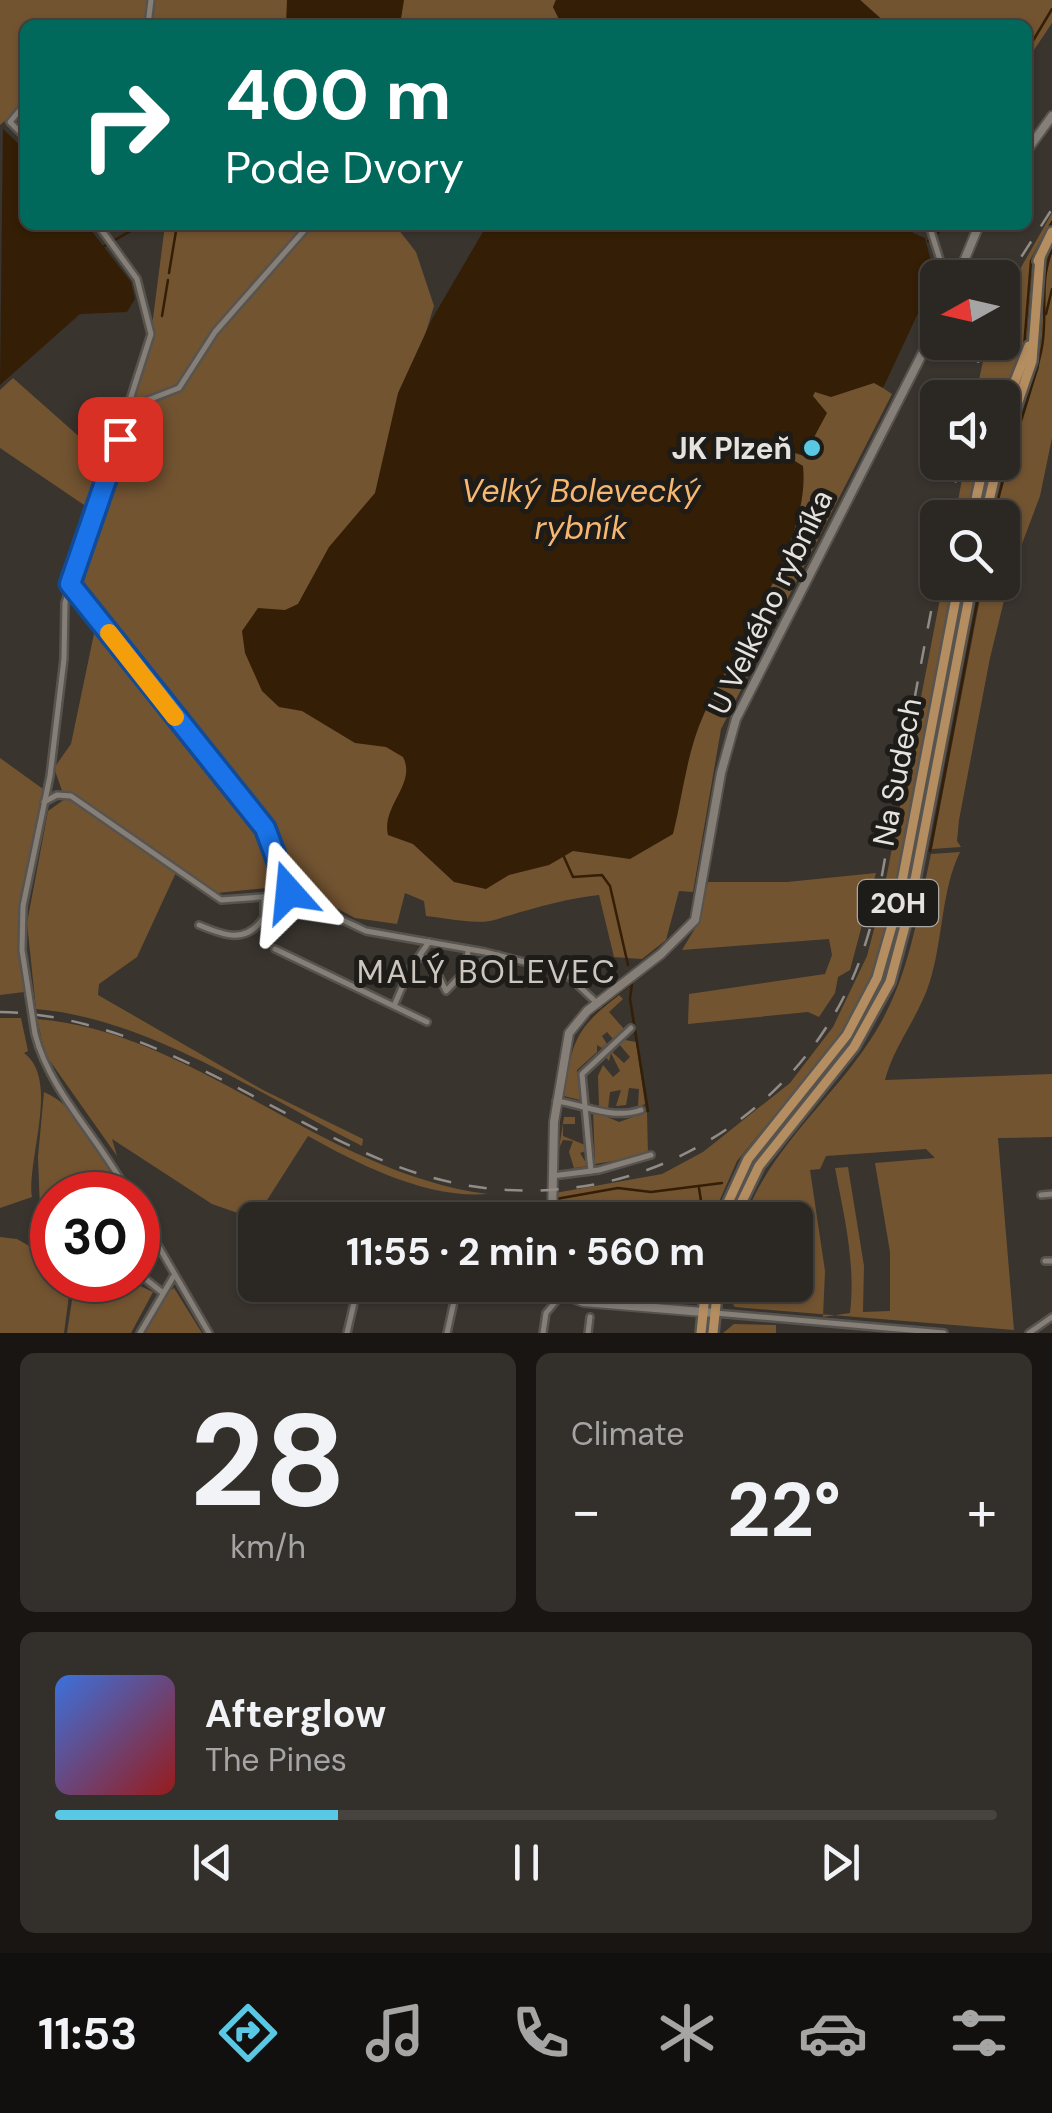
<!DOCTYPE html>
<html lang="en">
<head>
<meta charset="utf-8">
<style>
  :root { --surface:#2b2722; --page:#332f2a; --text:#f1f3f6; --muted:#a6a5a5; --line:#474440; --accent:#59c8e5 }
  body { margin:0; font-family:"DM Sans",sans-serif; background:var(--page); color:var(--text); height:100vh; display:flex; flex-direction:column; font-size:38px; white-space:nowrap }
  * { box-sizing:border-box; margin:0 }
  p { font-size:32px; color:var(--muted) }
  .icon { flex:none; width:55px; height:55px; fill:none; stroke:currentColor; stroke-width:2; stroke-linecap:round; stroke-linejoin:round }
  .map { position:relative; height:1333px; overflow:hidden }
  .panel { display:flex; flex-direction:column; gap:20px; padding:20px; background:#181513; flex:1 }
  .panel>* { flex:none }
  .hud { position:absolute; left:20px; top:20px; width:1012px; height:210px; border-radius:15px; box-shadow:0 2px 8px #0004,0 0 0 2px var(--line); background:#00695c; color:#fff; overflow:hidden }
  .needle { width:65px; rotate:262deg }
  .tools { position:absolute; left:920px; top:260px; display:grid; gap:20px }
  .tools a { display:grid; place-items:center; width:100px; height:100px; border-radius:15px; background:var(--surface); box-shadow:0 2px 8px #0004,0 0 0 2px var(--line); font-size:50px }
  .speed { position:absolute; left:30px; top:1172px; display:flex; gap:20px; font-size:50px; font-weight:700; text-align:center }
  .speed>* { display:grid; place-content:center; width:130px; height:130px; border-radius:50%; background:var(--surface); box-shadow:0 2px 8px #0004,0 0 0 2px var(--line); line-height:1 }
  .speed .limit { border:15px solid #d22; background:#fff; color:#111 }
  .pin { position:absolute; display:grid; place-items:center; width:85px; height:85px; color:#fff; margin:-42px; border-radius:20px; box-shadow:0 5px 15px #0006 }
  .me { position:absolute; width:110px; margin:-55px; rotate:342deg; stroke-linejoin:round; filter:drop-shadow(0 0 8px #0008) }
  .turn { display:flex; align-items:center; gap:35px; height:210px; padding:0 40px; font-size:45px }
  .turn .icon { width:130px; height:130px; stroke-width:2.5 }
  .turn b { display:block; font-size:70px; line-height:85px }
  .big { font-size:75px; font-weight:700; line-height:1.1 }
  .panel .tile { flex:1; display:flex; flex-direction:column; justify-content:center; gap:15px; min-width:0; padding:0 35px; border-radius:15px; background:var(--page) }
  .panel .dial { align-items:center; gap:0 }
  .dial b { font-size:130px; line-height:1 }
  .song { display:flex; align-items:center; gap:30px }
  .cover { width:120px; height:120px; border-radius:15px; background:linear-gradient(135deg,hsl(220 70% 55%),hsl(0 70% 35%)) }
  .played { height:10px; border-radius:5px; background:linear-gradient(90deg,var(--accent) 30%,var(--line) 30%) }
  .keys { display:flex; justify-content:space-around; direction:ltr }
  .heat { display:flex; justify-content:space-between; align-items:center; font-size:55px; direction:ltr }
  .panel .tiles { flex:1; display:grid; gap:20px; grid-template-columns:1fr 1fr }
  .tile:last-child { grid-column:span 2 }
  .trip { position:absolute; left:238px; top:1202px; width:575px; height:100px; border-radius:15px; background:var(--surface); box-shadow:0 2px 8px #0004,0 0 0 2px var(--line); font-weight:700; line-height:100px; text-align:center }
  .tabs { display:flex; height:160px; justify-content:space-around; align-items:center; background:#11100e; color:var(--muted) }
  .tabs .icon { width:70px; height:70px }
  .tabs .current { color:var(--accent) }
  .tabs b { font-size:45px; color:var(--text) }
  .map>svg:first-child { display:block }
  .green { fill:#735431; fill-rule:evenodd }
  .water { fill:#341e05 }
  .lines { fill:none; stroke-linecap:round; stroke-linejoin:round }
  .stream { stroke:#341e05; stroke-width:2.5 }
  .minor-casing { stroke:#57534e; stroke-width:10 }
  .tertiary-casing { stroke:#57534e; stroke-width:12 }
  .primary-casing { stroke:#57534e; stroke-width:14 }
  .minor { stroke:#857f78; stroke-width:5 }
  .tertiary { stroke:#857f78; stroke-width:8 }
  .primary { stroke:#b48d60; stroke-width:9 }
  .rail { stroke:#918c87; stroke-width:2.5; stroke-dasharray:18 18; stroke-linecap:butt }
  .minor-bridge-casing { stroke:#57534e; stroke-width:10; stroke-linecap:butt }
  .minor-bridge { stroke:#857f78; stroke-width:5 }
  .route-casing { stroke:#114b97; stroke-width:25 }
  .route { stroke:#1a73e8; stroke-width:18 }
  .slow { stroke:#f59e0b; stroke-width:18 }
  .poi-dot { fill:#59c8e5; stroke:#1e1c19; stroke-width:4 }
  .labels { text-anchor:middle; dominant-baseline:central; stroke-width:10; stroke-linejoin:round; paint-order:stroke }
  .shield { fill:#1e1c19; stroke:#aaa7a3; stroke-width:2.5 }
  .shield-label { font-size:28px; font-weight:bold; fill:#e6e2de }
  .poi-label { font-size:30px; font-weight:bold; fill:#e6e2de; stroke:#1e1c19; text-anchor:end }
  .street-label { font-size:30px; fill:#e6e2de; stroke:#1e1c19 }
  .water-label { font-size:32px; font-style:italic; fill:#f7b771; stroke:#1e1c19 }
  .neighbourhood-label { font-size:32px; letter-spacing:2.5px; fill:#cdc6bf; stroke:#1e1c19 }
</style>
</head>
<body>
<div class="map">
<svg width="1052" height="1333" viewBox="0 0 1052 1333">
  <rect width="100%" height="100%" fill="#39342e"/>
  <g class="green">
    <path d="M 0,0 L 326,0 L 339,25 L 25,25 L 25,104 L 0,125 Z"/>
    <path d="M 391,0 L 556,0 L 553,7 L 562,25 L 385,25 Z"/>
    <path d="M 860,0 L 1052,0 L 1052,23 L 1028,59 L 1028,25 L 888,25 Z"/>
    <path d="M 1052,213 L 1052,223 L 1032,265 L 1026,344 L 1003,403 L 1002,398 L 975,398 L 987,343 L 1002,342 L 1003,299 Z"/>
    <path d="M 165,225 L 395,225 L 416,252 L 434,306 L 379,483 L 399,489 L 329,548 L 298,604 L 291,608 L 733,502 L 805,350 L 890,366 L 883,388 L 892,394 L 721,729 L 693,892 L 679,891 L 666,940 L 642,959 L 614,957 L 599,895 C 564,899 530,909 498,919 C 478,926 448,918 426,916 L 424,901 L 405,893 L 397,924 L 355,918 L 299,888 L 282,841 L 268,822 L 261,830 L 285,886 L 217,893 L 179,866 L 137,957 L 99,984 L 98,995 L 263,1090 L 363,1139 L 362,1146 C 263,1096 147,1018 36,1009 L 27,923 L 48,811 L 65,799 L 54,768 L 71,744 L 95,629 L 81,603 L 70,597 L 93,511 L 0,448 L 0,390 L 13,378 L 109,463 L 151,334 Z"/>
    <path d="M 1052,250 L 1052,438 L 1040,496 L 1010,576 L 990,658 L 959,820 L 957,841 L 961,847 L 932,849 L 983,583 L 1002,582 L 1002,518 L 995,517 L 1010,450 L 1039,368 L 1044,286 Z"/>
    <path d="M 965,463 L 978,463 L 965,517 L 955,517 Z"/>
    <path d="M 943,583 L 952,583 L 895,891 L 876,967 L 844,1030 L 737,1161 L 711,1220 L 556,1220 L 555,1193 L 662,1174 L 703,1152 L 790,1083 L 833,1027 L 867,956 L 883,895 Z"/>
    <path d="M 0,758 L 43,789 L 20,907 L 24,992 L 0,995 Z"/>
    <path d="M 960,852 C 941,891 943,940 930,981 C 919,1017 894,1045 885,1080 L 1052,1074 L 1052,1137 L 998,1138 L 1014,1330 L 735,1307 L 728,1298 L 728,1285 L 795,1285 L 795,1220 L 744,1220 C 771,1145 836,1097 876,1031 C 909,977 918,914 931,854 ZM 926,1149 L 935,1158 L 875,1163 L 890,1252 L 890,1311 L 863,1312 L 864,1266 L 848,1167 L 835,1168 C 844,1216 856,1264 850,1313 L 823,1317 L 825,1271 L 810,1170 L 820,1169 L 826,1156 Z"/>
    <path d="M 876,873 L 850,970 L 838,977 L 835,993 L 819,1017 L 808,1012 L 688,1024 L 689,994 L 825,974 L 832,955 L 829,939 L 682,950 L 697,925 L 708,882 L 787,882 Z"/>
    <path d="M 619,995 L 623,999 L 609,1012 L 624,1029 L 613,1039 L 607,1032 L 602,1036 L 607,1044 L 602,1048 L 597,1045 L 597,1052 L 577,1070 L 580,1100 L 564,1096 C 572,1041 575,1029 619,995 Z"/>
    <path d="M 0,1018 L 21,1018 L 28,1051 L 24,1053 C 60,1080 27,1157 32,1197 L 0,1208 Z"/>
    <path d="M 37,1019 C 193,1031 324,1173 488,1194 C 427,1199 360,1165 308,1136 L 255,1219 L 212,1204 L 112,1139 L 117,1156 L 45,1054 Z"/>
    <path d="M 625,1040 L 636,1042 L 645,1104 L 638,1107 L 639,1089 L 629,1088 L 626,1105 L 616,1106 L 621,1090 L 610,1092 L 608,1109 L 599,1106 L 598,1076 L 603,1065 L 613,1077 L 620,1071 L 611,1053 L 609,1061 L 605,1056 L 611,1051 L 624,1063 L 630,1057 L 619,1044 Z"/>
    <path d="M 44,1092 C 83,1109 103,1159 122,1195 L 52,1195 L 52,1240 L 41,1237 L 38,1157 Z"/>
    <path d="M 593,1111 L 619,1122 L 647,1112 L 648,1155 L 595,1164 Z"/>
    <path d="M 564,1117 L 575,1117 L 575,1124 L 563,1124 L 563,1136 L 585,1145 L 586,1151 L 580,1153 L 588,1166 L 574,1168 L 569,1152 L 573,1141 L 563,1140 L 559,1148 Z"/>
    <path d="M 0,1237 L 17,1239 L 52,1259 L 52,1280 L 71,1280 L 64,1333 L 0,1333 Z"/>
    <path d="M 75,1280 L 127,1280 L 153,1292 L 131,1333 L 67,1333 Z"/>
    <path d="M 565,1285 L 696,1285 L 692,1301 L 678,1304 L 580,1294 Z"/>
    <path d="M 174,1288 L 202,1333 L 143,1333 L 164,1295 Z"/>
    <path d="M 734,1324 L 776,1325 L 776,1333 L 723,1333 Z"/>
  </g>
  <g class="water">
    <path d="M 287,0 L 404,0 L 400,25 L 286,25 Z"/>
    <path d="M 556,0 L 860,0 L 888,25 L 562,25 L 553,7 Z"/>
    <path d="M 3,129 L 25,150 L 25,225 L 87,225 L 131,282 L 135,299 L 127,312 L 80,314 L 0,385 Z"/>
    <path d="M 487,225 L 911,225 L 913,233 L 925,238 L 935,277 L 883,388 L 874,383 L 831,397 L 815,392 L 813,396 L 827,413 L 804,456 L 780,448 L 782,453 L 803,466 C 811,542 735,645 704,714 C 687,751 683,794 673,834 L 630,859 L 573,851 L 549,865 L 509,875 L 486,889 L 454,882 L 413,844 L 388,835 C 381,806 417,784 403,757 L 386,747 L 355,743 L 302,711 L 279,707 L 262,691 L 245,653 L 242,631 L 258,608 L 285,610 L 298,604 L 329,547 L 375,493 L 398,393 L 432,319 Z"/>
  </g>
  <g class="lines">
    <g class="stream">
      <path d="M 1028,49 L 1052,9"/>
      <path d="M 928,241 L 947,225"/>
      <path d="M 101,248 L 141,225"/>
      <path d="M 169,273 L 177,225"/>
      <path d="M 1046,314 L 1052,289"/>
      <path d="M 162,316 L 168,280"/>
      <path d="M 1024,347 L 1031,261 L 1052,222"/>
      <path d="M 994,518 C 1005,461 1028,407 1041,352 C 1049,318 1038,283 1052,250"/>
      <path d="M 930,851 L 981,582"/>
      <path d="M 564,857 L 573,877 L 602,875 L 610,886 L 628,965"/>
      <path d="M 632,983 L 630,999 L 648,1111"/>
      <path d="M 583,1021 L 632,983"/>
      <path d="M 558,1133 L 560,1111"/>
      <path d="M 556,1199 L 618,1188 L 651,1192 L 722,1183"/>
      <path d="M 683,1220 L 703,1214 L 699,1188"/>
      <path d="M 565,1285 L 580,1294 L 607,1297"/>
      <path d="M 614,1298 L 662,1302"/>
    </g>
    <g class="minor-casing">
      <g id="minor">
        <path d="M 148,25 L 151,0"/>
        <path d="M 25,104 L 10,122 L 25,137"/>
        <path d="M 929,225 L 941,263 L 959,273"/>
        <path d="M 130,407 L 179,388 L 215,332 L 309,225"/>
        <path d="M 71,584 L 265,828 L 289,882 L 289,895"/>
        <path d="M 44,802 L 57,795 L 71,796 L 221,900 L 289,895 L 366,931 L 485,952 L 564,972 L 598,1004"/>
        <path d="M 199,925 C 225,936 247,944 264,917 L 264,898"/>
        <path d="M 275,949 L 427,1022"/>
        <path d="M 421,957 L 432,962 L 446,991 L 467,969 L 498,955"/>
        <path d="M 467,969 L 468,949"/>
        <path d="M 29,995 L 22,950 L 23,906 L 50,776 L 64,659 L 65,603 L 151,334 L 137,279 L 98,225"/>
        <path d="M 394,1006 L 410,969 L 429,942"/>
        <path d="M 35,1034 C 50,1093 102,1141 129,1195"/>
        <path d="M 556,1101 C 586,1105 612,1120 641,1110"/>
        <path d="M 591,1171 L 582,1074 L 631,1028"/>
        <path d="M 552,1176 L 599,1170 L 651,1155"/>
        <path d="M 1041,1195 L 1052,1194"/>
        <path d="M 138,1211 L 209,1333"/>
        <path d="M 47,1256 L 52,1247"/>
        <path d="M 1045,1261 L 1052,1261"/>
        <path d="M 138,1273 L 163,1293"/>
        <path d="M 445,1296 L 455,1297 L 447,1333"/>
        <path d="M 715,1313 L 944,1333"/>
        <path d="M 140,1333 L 173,1277"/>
        <path d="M 347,1333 L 354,1303"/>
        <path d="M 543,1333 L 546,1313 L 563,1293"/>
        <path d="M 588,1333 L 590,1317"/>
        <path d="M 1029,1333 L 1052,1317"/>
      </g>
    </g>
    <g class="tertiary-casing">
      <g id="tertiary">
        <path d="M 1028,149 L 1052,116"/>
        <path d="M 957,278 L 979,225"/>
        <path d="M 552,1220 L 554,1122 L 569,1033 L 587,1011 L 661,954 L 695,920 L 721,773 L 736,719 L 938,323"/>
        <path d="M 556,1285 L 567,1296 L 583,1302 L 715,1313"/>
      </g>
    </g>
    <g class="primary-casing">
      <g id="primary">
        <path d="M 1038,261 L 1052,232"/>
        <path d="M 1002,414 L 1029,346"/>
        <path d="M 1002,448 L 1032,361 L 1040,257"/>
        <path d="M 972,518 L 984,462"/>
        <path d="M 985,518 L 998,462"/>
        <path d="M 720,1220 L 748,1159 L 847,1035 L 877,978 L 897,908 L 959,582"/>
        <path d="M 733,1220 L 759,1166 L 854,1047 L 890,982 L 909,911 L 972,582"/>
        <path d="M 701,1333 L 706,1285"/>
        <path d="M 713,1333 L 718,1285"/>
      </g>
    </g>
    <use href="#minor" class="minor"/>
    <use href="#tertiary" class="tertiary"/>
    <use href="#primary" class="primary"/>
    <g class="rail">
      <path d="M 1002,287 L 1052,209"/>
      <path d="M 971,398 L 982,342"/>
      <path d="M 949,518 L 959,462"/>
      <path d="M 0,1012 C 143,1015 257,1108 384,1161 C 462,1194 548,1200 629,1176 C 738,1143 829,1057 864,948 C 880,900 886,849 895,800 C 910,725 923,651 938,576"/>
    </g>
    <g class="minor-bridge-casing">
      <path id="minor-bridge" d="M 29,995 L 35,1034"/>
    </g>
    <use href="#minor-bridge" class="minor-bridge"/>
  </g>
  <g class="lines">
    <g class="route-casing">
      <path id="route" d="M 120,439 L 70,584 L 265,828 L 289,892"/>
    </g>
    <use href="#route" class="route"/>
    <path class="slow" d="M 109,633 L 175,717"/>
  </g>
  <circle class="poi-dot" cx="812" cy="448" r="10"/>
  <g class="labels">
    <rect class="shield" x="858" y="880" width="80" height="46" rx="8"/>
    <g class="shield-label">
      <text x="898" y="903">20H</text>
    </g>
    <g class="poi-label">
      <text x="792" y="448">JK Plzeň</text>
    </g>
    <g class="street-label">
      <text transform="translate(770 602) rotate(-64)">U Velkého rybníka</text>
      <text transform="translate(897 772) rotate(-79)">Na Sudech</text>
    </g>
    <g class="water-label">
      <text x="581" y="491">Velký Bolevecký<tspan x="581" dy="37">rybník</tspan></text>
    </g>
    <g class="neighbourhood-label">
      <text x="487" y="972">MALÝ BOLEVEC</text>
    </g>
  </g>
</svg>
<div class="tools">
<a><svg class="needle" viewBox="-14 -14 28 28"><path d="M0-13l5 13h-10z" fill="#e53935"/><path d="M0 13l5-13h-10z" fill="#a6a5a5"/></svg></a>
<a><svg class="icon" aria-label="sound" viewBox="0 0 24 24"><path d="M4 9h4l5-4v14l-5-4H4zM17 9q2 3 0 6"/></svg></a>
<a><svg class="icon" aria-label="search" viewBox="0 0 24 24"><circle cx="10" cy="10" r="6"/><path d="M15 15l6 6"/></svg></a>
</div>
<div class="speed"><div class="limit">30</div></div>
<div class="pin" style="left:120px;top:439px;background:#d93025"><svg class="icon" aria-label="arrive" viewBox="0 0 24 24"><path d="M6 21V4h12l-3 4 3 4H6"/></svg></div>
<svg class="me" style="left:289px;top:892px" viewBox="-20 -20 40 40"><path d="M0-17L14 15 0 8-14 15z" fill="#1a73e8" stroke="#fff" stroke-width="4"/></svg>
<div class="trip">11:55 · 2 min · 560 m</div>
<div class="hud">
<div class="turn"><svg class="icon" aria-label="right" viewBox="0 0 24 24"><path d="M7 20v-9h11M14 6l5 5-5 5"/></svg><div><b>400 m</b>Pode Dvory</div></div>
</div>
</div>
<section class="panel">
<div class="tiles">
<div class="tile dial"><b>28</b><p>km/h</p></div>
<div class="tile"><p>Climate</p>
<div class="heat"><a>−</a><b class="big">22°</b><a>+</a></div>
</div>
<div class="tile">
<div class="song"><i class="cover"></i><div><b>Afterglow</b><p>The Pines</p></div></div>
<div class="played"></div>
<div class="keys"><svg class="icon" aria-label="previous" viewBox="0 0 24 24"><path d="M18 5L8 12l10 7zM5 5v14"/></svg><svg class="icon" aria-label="pause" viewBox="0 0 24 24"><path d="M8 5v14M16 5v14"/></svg><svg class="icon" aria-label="next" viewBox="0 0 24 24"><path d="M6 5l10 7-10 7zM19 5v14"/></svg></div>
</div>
</div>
</section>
<nav class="tabs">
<b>11:53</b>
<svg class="icon current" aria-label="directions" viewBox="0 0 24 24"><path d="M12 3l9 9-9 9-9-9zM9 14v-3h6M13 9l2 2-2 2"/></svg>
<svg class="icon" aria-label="music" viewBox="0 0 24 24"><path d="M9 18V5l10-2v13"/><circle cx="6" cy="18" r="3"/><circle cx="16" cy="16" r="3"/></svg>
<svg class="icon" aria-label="phone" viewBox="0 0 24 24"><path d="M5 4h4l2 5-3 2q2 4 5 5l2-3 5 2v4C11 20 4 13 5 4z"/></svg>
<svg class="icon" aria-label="climate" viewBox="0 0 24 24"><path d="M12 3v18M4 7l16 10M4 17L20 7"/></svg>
<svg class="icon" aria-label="car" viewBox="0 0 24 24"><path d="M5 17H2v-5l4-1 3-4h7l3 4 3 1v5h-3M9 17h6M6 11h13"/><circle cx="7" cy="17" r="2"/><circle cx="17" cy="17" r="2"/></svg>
<svg class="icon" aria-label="filters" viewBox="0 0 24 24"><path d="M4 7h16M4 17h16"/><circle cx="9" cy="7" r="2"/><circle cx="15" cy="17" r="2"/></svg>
</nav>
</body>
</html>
